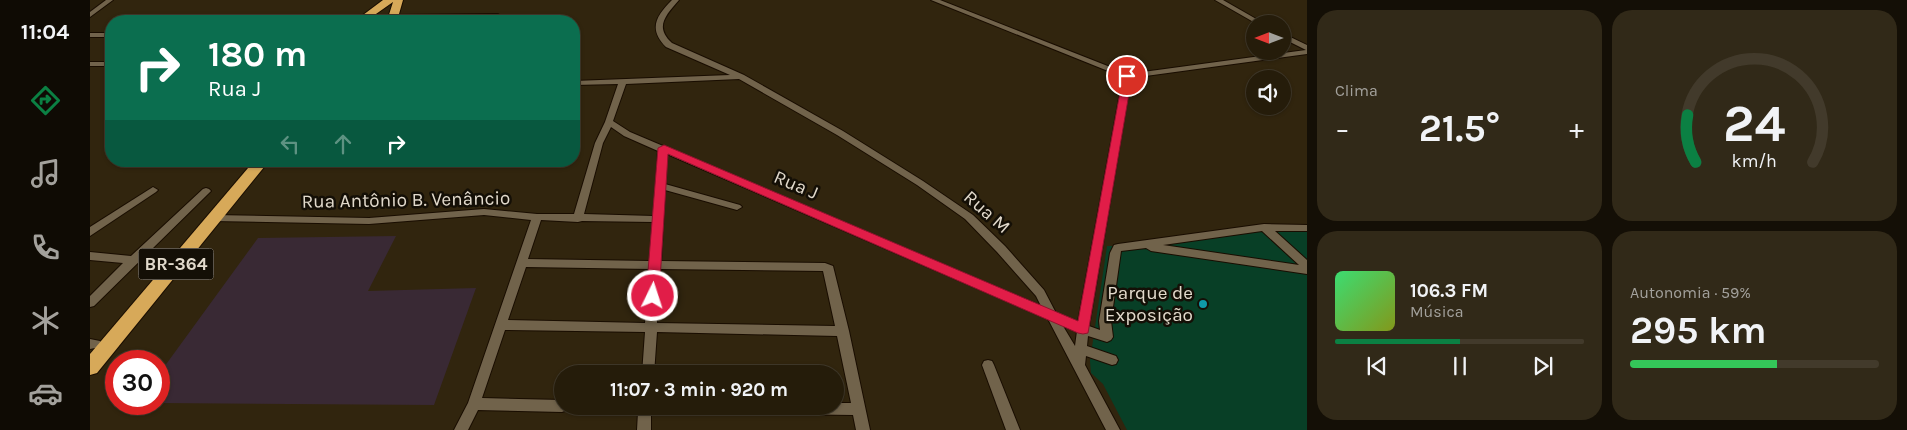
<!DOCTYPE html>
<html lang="pt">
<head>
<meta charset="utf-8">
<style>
  :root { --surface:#251c0a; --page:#312918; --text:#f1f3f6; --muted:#a3a19c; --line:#423a2b; --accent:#0b8043 }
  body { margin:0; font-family:Karla,sans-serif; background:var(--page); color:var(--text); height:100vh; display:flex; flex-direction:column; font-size:19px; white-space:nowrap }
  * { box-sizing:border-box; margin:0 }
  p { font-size:16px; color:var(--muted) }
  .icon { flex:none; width:28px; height:28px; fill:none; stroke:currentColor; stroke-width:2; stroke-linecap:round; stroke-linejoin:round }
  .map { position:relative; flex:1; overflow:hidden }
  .side { display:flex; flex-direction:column; gap:10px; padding:10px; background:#140f06; width:600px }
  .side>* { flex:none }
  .guide { position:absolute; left:15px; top:15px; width:475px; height:152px; border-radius:20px; box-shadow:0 1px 4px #0004,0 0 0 1px var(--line); background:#0b6e4f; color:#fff; overflow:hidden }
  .needle { width:32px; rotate:270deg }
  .buttons { position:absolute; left:1156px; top:15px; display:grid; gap:10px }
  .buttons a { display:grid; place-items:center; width:45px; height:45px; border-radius:50%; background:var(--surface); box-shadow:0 1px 4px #0004,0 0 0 1px var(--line); font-size:25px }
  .speed { position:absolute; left:15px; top:350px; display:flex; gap:10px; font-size:25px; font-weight:700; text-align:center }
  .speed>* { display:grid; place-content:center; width:65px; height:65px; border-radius:50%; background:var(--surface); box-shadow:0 1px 4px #0004,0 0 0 1px var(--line); line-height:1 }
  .speed .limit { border:8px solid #d22; background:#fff; color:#111 }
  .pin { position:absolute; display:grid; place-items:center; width:42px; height:42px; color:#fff; margin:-21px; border:2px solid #fff; border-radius:50%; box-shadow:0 1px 5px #0007 }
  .me { position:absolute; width:55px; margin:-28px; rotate:4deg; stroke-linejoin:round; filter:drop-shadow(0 0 4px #0008) }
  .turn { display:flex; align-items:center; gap:18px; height:105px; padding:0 20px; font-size:22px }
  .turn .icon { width:65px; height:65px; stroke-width:2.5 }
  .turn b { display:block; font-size:35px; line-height:42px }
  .lanes { display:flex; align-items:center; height:48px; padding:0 20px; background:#0003; justify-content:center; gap:25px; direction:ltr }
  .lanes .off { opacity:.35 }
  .big { font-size:38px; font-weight:700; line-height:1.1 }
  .side .tile { flex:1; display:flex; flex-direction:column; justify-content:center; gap:8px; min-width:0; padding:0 18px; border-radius:20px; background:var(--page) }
  .side .dial { align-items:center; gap:0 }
  .dial svg { height:130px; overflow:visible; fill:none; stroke:var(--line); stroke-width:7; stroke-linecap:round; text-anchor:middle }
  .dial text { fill:var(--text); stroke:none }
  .song { display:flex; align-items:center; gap:15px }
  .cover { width:60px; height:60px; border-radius:8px; background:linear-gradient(135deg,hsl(140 70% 55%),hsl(70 70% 35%)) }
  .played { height:5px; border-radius:2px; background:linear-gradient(90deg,var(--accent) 50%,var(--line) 50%) }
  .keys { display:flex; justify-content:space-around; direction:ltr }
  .heat { display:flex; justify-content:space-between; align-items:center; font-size:28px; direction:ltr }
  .charge { height:8px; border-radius:4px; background:linear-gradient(90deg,#34c759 59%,var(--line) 0) }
  .side .tiles { flex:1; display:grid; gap:10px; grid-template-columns:repeat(2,1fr) }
  .trip { position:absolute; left:464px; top:365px; width:290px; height:50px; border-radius:25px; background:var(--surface); box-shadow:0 1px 4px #0004,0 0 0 1px var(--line); font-weight:700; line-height:50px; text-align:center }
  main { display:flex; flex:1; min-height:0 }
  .menu { display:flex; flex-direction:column; width:90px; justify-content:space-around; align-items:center; background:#0f0b04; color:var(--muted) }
  .menu .icon { width:35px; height:35px }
  .menu .active { color:var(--accent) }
  .menu b { font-size:22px; color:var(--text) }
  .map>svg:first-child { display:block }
  .commercial { fill:#392934 }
  .green { fill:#083f26 }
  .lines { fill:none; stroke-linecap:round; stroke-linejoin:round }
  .street-casing { stroke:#190d00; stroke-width:2 }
  .highway-casing { stroke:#190d00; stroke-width:2 }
  .street { fill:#71634b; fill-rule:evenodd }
  .highway { fill:#d7a959; fill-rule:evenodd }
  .route { fill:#e11d48; stroke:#92132f }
  .culture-dot { fill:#0f9aa8; stroke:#140f06; stroke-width:2 }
  .labels { text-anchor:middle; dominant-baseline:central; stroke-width:5; stroke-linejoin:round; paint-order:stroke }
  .shield { fill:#140f06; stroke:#a49d91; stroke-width:1 }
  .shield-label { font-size:18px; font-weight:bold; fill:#e2dacc }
  .street-label { font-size:19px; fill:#e2dacc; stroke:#140f06 }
  .poi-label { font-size:19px; fill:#e2dacc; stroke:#140f06; text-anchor:end }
</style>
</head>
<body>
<main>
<nav class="menu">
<b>11:04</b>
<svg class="icon active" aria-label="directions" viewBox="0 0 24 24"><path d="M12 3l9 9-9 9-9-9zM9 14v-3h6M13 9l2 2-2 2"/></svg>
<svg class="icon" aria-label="music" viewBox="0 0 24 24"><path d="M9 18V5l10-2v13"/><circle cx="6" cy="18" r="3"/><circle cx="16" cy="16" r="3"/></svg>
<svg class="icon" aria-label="phone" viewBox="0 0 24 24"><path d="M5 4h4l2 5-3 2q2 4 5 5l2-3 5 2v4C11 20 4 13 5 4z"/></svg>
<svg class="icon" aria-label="climate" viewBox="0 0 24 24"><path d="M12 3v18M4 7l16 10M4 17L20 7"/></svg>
<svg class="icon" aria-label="car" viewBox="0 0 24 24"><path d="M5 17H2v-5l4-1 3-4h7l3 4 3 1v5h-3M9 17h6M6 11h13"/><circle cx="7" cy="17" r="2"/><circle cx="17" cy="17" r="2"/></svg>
</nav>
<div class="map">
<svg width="1217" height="430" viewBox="0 0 1217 430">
  <rect width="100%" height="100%" fill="#31250e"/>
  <path class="commercial" d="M 306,236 L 278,291 L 386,288 L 344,405 L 69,403 L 69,374 L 168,238 Z"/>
  <path class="green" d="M 1174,227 L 1217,228 L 1217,430 L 1037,430 L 1013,384 L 1001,373 L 1000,361 L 1017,246 L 1051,246 Z"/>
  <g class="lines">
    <g class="street-casing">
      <g id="street">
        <path d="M 16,0 L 23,0 L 0,17 L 0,12 Z"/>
        <path d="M 582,0 L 589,0 C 576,15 564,27 582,43 L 654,75 L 753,131 L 833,181 L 883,215 L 915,246 L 954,290 L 966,313 L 988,322 L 1033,77 L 841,0 L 850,0 L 1038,74 L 1216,50 L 1192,38 L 1192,33 L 1194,34 L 1217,45 L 1217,54 L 1041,78 L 999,326 L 1010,330 L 1009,321 L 1020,253 L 1024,245 L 1028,244 L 1174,224 L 1217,225 L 1217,231 L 1185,231 L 1217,260 L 1217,274 L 1061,251 L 1056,248 L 1031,251 L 1021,321 L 1023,337 L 1021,340 L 1017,342 L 998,336 L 997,346 L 1026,356 L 1028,360 L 1026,364 L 1022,365 L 996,356 L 995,365 L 1030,430 L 1016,430 L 958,319 L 577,154 L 575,184 L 650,205 L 652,207 L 647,210 L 575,190 L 571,261 L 735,263 L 743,266 L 759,331 L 780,430 L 766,430 L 763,415 L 561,412 L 561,430 L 547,430 L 548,412 L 503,412 L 498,410 L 497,406 L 745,406 L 745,403 L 761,403 L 747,336 L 567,332 L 564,374 L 552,374 L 555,332 L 415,330 L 392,398 L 472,400 L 472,406 L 478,406 L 477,410 L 472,412 L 388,410 L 378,430 L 364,430 L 378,403 L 441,220 L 394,215 L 279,224 L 123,221 L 118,218 L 123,215 L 279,218 L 394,209 L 447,214 L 484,214 L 505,143 L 515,122 L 528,84 L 484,85 L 484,81 L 640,75 L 576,47 C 558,29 566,16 582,0 ZM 649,79 L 747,135 L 827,185 L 875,219 L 907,252 L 946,296 L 951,306 L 540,132 L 523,121 L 536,84 ZM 521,127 L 534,136 L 568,151 L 564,216 L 494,214 L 513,143 ZM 451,220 L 488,222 L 492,221 L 563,222 L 560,261 L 438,259 ZM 1172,231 L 1209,265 L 1073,245 ZM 436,267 L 560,269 L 555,323 L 418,320 ZM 570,269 L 733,271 L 745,326 L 567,323 ZM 973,326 L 987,331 L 985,346 Z"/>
        <path d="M 1125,0 L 1133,0 L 1175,24 L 1167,24 Z"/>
        <path d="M 305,15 L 408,14 L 411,16 L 408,18 L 303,18 L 302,17 Z"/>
        <rect x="0" y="33" width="21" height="4"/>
        <path d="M 0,62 L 21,62 L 21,65 L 18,66 L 0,66 Z"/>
        <path d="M 63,187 L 68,190 L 66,192 L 0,236 L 0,227 Z"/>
        <path d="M 116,188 L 119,189 L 121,191 L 119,193 L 4,306 L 0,307 L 0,296 L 33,263 L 0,260 L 0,252 L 41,256 L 113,189 Z"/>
        <path d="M 0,339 L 10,341 L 12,344 L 10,347 L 0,349 Z"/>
        <path d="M 898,360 L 902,361 L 904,365 L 930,430 L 916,430 L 892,365 L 894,361 Z"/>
      </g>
    </g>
    <g class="highway-casing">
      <g id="highway">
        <path d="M 293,0 L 313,0 L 307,21 L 297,21 L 303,2 L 276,21 L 265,21 Z"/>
        <path d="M 164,161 L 179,161 L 7,373 L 0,375 L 0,354 Z"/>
      </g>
    </g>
    <use href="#street" class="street"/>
    <use href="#highway" class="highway"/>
  </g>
  <path class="route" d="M 1037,73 L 1042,76 L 998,333 L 993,334 L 988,333 L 578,154 L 569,296 L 567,300 L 558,300 L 556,296 L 568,148 L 574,145 L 988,321 L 1033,76 Z"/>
  <circle class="culture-dot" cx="1113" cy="304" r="5"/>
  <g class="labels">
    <rect class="shield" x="48.5" y="248.5" width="75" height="31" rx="4"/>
    <g class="shield-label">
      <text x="86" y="264">BR-364</text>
    </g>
    <g class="street-label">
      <text transform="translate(706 185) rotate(23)">Rua J</text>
      <text transform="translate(316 200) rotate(-1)">Rua Antônio B. Venâncio</text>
      <text transform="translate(897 212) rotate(41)">Rua M</text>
    </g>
    <g class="poi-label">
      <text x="1103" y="293">Parque de<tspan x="1103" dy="22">Exposição</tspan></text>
    </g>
  </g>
</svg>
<div class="buttons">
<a><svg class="needle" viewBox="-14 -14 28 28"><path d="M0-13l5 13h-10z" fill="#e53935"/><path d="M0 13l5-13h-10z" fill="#a3a19c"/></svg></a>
<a><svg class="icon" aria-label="sound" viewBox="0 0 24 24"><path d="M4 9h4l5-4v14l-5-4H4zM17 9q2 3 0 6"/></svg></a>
</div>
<div class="speed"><div class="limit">30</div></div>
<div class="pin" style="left:1037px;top:76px;background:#d93025"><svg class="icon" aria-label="arrive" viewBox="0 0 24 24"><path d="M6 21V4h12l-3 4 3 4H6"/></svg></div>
<svg class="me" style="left:563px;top:296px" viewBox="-20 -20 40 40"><circle r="17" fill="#e11d48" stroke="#fff" stroke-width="3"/><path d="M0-11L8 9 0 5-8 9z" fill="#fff"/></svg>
<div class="trip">11:07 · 3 min · 920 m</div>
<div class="guide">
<div class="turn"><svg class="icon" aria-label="right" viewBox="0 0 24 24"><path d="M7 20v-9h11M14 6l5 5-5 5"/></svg><div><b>180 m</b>Rua J</div></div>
<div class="lanes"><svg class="icon off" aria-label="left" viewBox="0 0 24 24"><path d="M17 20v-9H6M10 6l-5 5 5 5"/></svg><svg class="icon off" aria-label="ahead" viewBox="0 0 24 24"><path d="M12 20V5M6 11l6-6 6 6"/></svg><svg class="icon" aria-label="right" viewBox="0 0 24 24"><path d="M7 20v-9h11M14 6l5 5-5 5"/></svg></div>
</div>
</div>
<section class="side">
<div class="tiles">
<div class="tile"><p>Clima</p>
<div class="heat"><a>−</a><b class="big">21.5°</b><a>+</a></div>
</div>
<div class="tile dial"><svg viewBox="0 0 100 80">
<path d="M14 69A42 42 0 1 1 86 69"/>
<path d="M14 69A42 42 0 0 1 9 40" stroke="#0b8043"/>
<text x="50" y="56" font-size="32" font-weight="700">24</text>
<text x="50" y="72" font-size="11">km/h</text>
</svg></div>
<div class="tile">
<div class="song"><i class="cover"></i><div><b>106.3 FM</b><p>Música</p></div></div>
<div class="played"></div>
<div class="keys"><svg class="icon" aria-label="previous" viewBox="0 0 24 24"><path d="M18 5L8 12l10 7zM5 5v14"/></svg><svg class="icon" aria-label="pause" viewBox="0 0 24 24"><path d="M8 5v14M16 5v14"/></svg><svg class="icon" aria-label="next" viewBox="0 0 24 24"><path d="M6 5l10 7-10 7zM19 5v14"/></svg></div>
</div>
<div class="tile"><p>Autonomia · 59%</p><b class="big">295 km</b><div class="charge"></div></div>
</div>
</section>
</main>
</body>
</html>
